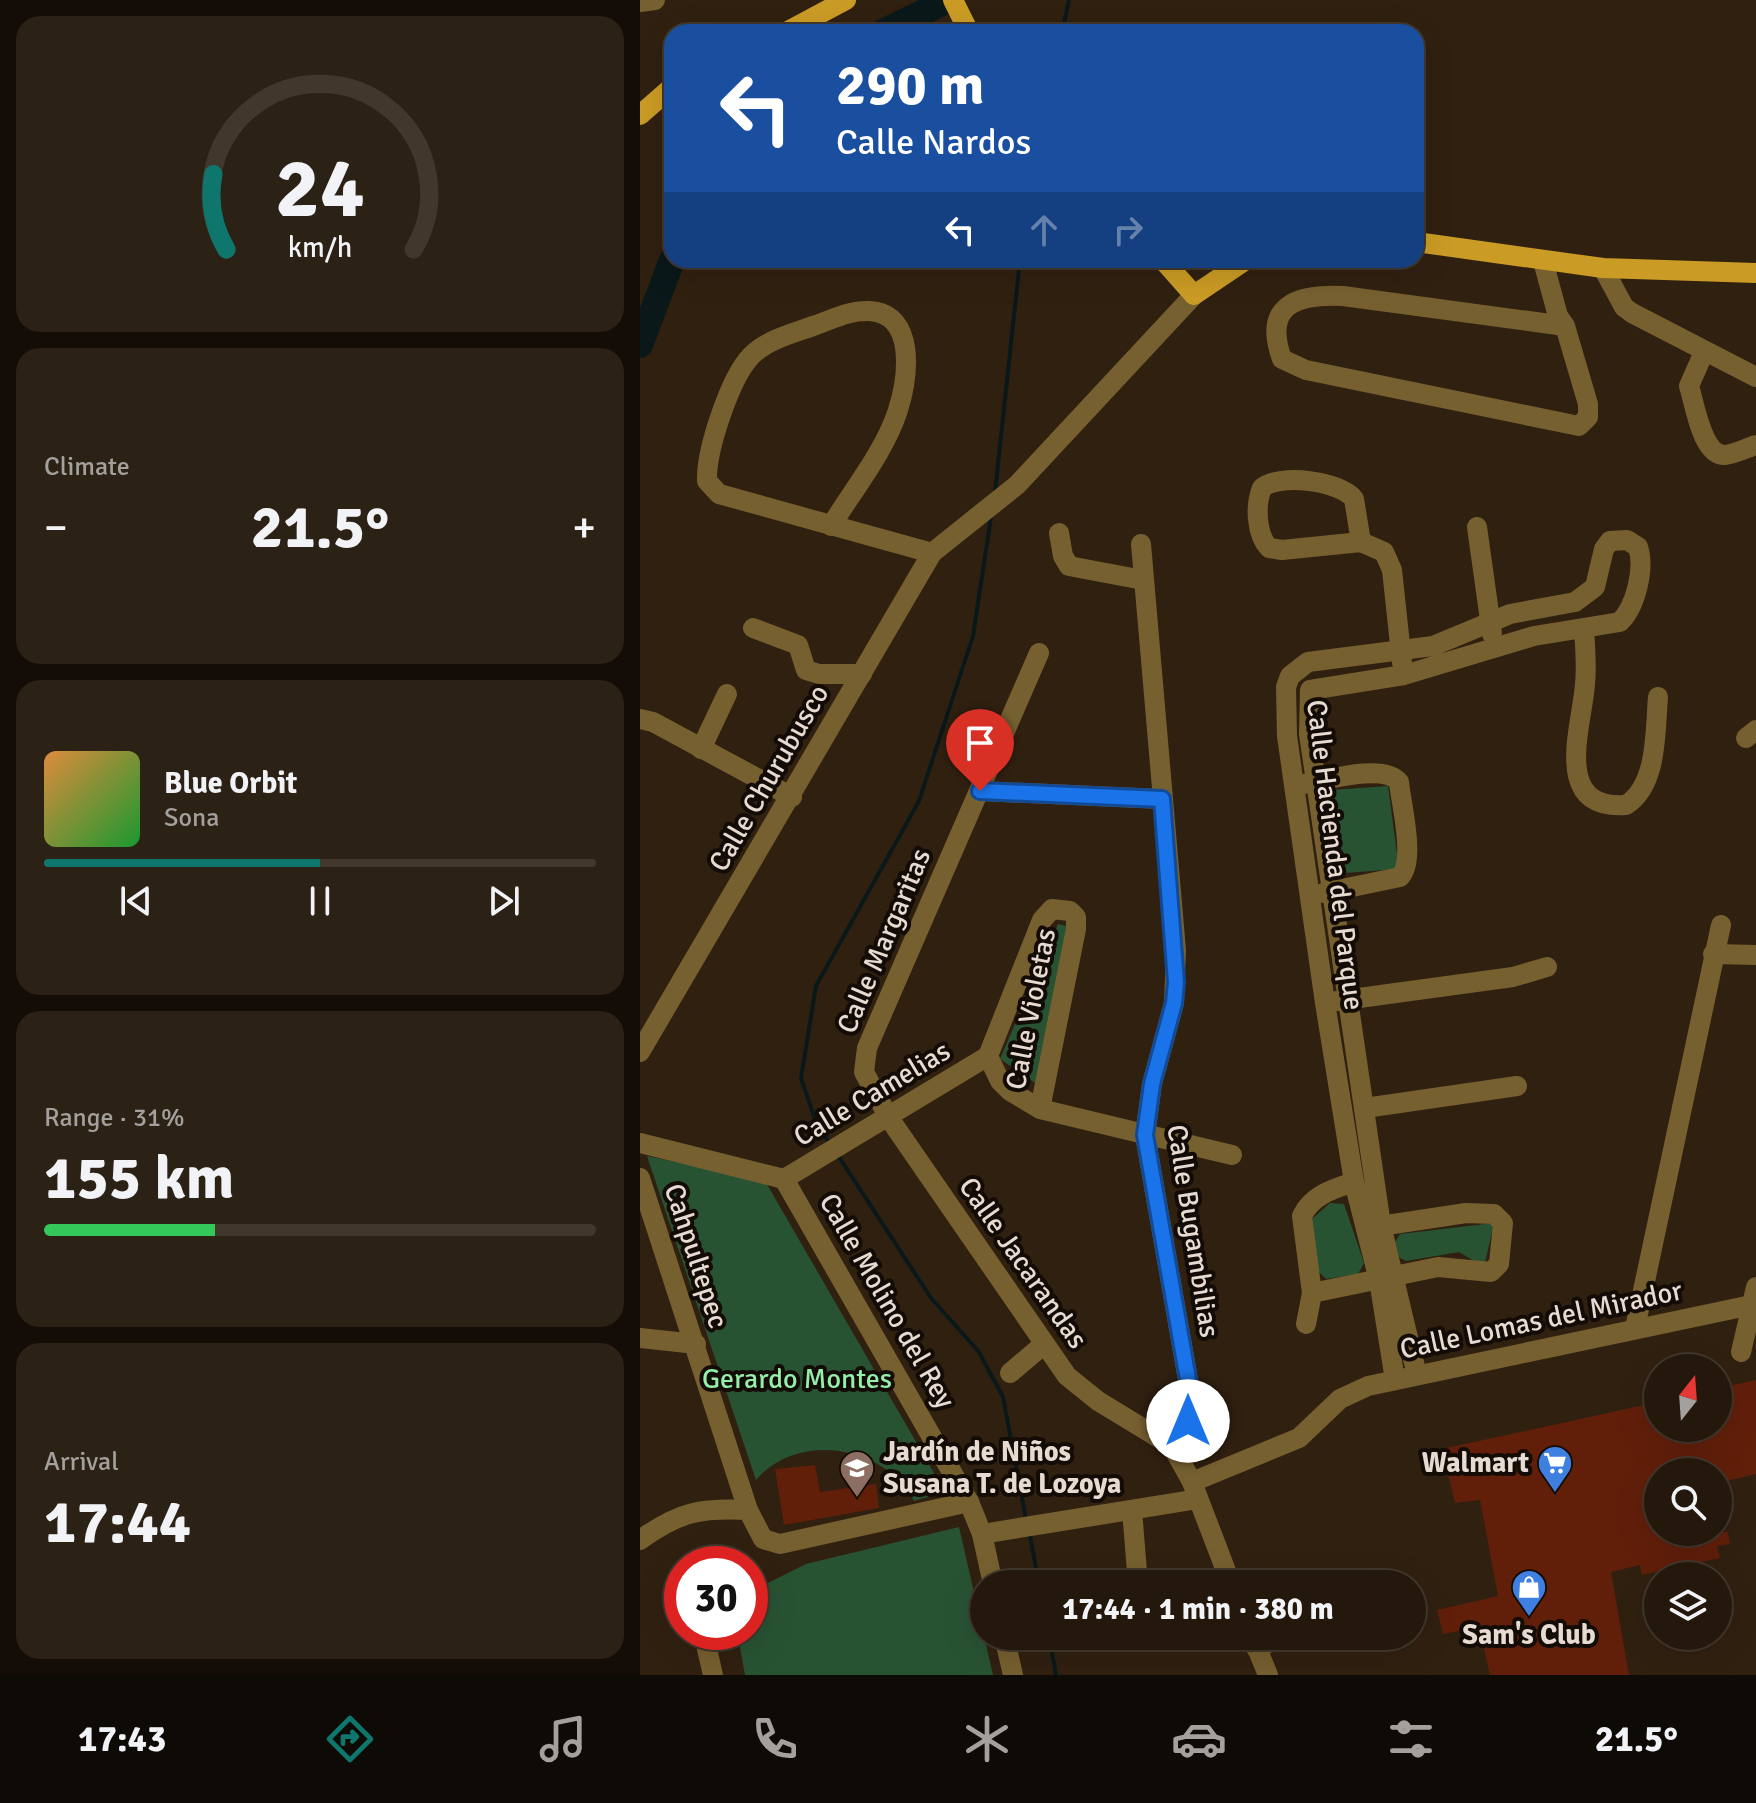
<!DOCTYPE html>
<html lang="en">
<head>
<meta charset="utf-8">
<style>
  :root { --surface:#24180c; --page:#2c2115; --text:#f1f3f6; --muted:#a3a09d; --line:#41372d; --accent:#0f766e }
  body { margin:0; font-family:Signika,sans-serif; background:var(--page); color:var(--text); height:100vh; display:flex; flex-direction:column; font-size:30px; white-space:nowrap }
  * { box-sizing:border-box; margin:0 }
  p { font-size:26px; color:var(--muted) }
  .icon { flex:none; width:44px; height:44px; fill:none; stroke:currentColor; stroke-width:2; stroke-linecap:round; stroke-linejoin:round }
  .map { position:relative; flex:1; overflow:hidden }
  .sheet { display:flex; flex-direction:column; gap:16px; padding:16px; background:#140d07; width:640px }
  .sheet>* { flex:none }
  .banner { position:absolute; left:24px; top:24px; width:760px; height:244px; border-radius:24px; box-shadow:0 8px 32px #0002,0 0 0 2px var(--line); background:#1a4fa0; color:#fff; overflow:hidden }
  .needle { width:52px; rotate:17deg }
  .buttons { position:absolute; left:1004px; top:1354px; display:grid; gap:16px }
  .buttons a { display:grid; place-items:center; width:88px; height:88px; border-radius:50%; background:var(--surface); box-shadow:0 8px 32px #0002,0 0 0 2px var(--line); font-size:40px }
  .speed { position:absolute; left:24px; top:1546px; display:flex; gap:16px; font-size:40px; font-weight:700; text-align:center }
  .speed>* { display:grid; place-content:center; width:104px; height:104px; border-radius:50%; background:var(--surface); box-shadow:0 8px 32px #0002,0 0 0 2px var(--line); line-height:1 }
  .speed .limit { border:12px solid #d22; background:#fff; color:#111 }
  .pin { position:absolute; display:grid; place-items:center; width:68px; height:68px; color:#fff; margin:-82px -34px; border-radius:50% 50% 50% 0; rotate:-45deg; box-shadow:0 0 8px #0007 }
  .pin .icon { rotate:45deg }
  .me { position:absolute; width:88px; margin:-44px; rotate:0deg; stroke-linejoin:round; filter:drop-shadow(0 0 6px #0008) }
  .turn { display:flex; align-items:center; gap:28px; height:168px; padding:0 40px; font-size:36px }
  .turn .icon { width:104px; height:104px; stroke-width:2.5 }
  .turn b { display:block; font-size:56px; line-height:68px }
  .lanes { display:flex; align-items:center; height:76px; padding:0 40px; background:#0003; justify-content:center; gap:40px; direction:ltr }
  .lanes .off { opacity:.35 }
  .big { font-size:60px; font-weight:800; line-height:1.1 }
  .sheet .tile { flex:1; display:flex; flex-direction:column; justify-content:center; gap:12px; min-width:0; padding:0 28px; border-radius:24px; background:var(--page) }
  .sheet .dial { align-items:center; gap:0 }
  .dial svg { height:208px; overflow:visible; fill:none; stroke:var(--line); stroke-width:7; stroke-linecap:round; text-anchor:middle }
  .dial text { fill:var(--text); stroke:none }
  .song { display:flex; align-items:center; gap:24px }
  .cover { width:96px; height:96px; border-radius:12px; background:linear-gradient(135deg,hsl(30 70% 55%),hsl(130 70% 35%)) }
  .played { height:8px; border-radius:4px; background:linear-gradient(90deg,var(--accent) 50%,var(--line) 50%) }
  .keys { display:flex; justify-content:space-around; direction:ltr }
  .heat { display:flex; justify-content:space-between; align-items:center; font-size:44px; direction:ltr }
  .charge { height:12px; border-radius:6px; background:linear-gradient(90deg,#34c759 31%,var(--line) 0) }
  .trip { position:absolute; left:330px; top:1570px; width:456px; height:80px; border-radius:40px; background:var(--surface); box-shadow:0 8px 32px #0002,0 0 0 2px var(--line); font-weight:800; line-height:80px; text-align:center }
  .tab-bar { display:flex; height:128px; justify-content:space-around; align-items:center; background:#0e0a05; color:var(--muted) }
  .tab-bar .icon { width:56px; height:56px }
  .tab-bar .current { color:var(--accent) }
  .tab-bar b { font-size:36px; color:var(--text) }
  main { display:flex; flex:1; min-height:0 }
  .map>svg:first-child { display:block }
  .green { fill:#285333 }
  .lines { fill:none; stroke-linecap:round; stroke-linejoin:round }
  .stream { stroke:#0a181a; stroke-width:4 }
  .river { stroke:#0a181a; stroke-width:26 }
  .building { fill:#611f0a }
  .minor { stroke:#776030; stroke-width:20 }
  .major { stroke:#cb9c25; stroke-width:20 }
  .route-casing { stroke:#114b97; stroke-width:20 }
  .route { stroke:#1a73e8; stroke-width:14 }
  .labels { text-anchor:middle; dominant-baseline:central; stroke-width:8; stroke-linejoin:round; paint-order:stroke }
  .street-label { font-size:28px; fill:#e7dbd1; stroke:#130b05 }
  .park-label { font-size:28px; fill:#94efa9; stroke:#130b05 }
  .poi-label { font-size:28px; font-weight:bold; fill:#e7dbd1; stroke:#130b05; text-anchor:start }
</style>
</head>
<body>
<main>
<section class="sheet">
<div class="tile dial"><svg viewBox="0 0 100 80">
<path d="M14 69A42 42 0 1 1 86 69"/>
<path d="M14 69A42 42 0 0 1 9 40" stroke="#0f766e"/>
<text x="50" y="56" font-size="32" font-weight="700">24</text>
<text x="50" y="72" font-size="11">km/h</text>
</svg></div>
<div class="tile"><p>Climate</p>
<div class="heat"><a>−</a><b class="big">21.5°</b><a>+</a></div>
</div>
<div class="tile">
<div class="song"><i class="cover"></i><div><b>Blue Orbit</b><p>Sona</p></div></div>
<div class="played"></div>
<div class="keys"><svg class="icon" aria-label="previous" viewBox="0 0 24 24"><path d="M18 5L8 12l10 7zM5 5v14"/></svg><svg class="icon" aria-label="pause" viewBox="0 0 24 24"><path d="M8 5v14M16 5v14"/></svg><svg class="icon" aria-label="next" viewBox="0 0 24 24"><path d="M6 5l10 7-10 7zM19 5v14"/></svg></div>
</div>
<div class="tile"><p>Range · 31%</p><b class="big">155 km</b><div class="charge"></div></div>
<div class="tile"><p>Arrival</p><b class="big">17:44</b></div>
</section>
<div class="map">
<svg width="1116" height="1675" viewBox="0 0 1116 1675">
  <rect width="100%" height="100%" fill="#302010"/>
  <g class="green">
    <path d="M 748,786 L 759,869 L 704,873 L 692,790 Z"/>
    <path d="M 418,924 L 427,926 L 398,1085 L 360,1059 Z"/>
    <path d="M 7,1156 L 125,1181 L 305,1492 L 274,1501 C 246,1446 158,1430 116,1480 Z"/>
    <path d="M 690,1203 L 704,1204 L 724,1263 L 718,1274 L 686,1279 L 678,1271 L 672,1219 Z"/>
    <path d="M 854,1223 L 844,1267 L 819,1252 L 766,1261 L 759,1257 L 755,1242 L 760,1234 Z"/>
    <path d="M 319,1527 L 353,1675 L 105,1675 L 97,1632 L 110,1632 L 110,1592 L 166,1564 Z"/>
  </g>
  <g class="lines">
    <g class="stream">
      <path d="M 422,32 L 429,0"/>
      <path d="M 355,492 L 380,260"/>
      <path d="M 190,1144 L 177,1125 L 161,1078 L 176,986 L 279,801 L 333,636 L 351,517"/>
      <path d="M 197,1154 L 291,1298 L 339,1352 L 363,1397 L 386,1519"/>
      <path d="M 389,1531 L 399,1584"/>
      <path d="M 409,1636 L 416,1675"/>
    </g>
    <g class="river">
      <path d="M 243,32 L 308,0"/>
      <path d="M 0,345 L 32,260"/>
    </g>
  </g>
  <g class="building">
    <path d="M 1116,1380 L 1116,1474 L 1078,1483 L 1078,1472 L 1018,1472 L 1018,1532 L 1088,1532 L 1090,1544 L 1077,1546 L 1080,1558 L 1002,1575 L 1000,1565 L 971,1572 L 989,1675 L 850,1675 L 839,1627 L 803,1634 L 797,1610 L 858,1596 L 840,1500 L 815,1503 L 802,1449 L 1018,1402 L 1018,1428 L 1078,1428 L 1078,1388 Z"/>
    <path d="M 175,1465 L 180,1492 L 236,1484 L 239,1508 L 144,1525 L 135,1469 Z"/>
  </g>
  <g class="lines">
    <g class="minor">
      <path d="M 0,2 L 15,0"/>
      <path d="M 903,261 L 918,316 L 925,326 L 948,404 L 948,417 L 939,426 L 666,370 L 642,359 C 622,304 658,294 703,296 L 925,326"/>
      <path d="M 963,268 L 984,307 L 992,313 L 1116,377"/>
      <path d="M 1064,352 L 1049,386 C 1055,405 1062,456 1085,455 C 1095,454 1107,448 1116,445"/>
      <path d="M 191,526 C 213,490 245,451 258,410 C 268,378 277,313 229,311 C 211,310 193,319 176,325 C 154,333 128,339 111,356 C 90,378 66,450 67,481 L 79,494 L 292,553"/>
      <path d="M 837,527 L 852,634"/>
      <path d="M 419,533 L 423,556 L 429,566 L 503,580"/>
      <path d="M 721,542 L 714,499 C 701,481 639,473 622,488 C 615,505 616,534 629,548 L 642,550 L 721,542 L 744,552 L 752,570 L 762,663"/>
      <path d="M 501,544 L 536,950 L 534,1003 L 512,1084 L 505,1135 L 550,1391 L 548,1421 L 532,1446"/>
      <path d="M 113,628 L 158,645 L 166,670 L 179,674 L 222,674"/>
      <path d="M 944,629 C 945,647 947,666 945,684 C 942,727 911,810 986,805 C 1018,785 1015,731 1018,697"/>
      <path d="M 399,653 L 227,1048 L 224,1072 L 249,1118 L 427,1376 L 458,1401 L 532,1446 L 552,1482 L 591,1584"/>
      <path d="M 0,719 L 13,722 L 152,797"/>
      <path d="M 1106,738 L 1116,730"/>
      <path d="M 61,749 L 87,694"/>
      <path d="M 664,784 C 687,780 744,763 759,782 C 761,804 776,861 760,877 L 683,893"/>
      <path d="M 340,791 L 522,799"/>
      <path d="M 1073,954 L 1116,955"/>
      <path d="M 697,1001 L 873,977 L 907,967"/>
      <path d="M 0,1052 L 292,553 L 377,485 L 554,295"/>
      <path d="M 348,1056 L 402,920 L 412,909 L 430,911 L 436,917 L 436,929 L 400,1109"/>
      <path d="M 348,1056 L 360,1081 L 370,1091 L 400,1109 L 592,1155"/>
      <path d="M 725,1108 L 877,1086"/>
      <path d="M 0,1143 L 144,1179"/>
      <path d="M 0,1178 L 108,1510 L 123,1539 L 140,1544 L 329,1502"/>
      <path d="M 144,1179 L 329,1502 L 342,1534 L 353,1584"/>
      <path d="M 144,1179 L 348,1056"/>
      <path d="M 672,1293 L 798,1267 L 851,1272 L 859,1264 L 863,1223 L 854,1214 L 826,1213 L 727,1228"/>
      <path d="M 666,1324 L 672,1293 L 662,1216 C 672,1195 693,1189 714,1182"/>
      <path d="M 995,1328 L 1081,925"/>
      <path d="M 0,1338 L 56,1344"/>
      <path d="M 1101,1352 L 1116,1287"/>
      <path d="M 370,1373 L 403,1345"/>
      <path d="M 755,1380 L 739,1280 L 714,1182 L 685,1003 L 647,736 L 646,687 L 650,676 L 668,662 L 793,646 L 870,614 L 935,602 L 955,587 L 964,549 L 970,541 L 987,540 L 998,547 C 1005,568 996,606 980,622 L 894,636 L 764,675 L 670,690 L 669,734 L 741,1225 L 777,1375"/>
      <path d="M 552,1482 L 659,1438 L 700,1399 L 728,1386 L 1116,1304"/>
      <path d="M 492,1510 L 498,1584"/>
      <path d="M 342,1534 L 558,1499"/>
      <path d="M 0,1540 C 40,1511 61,1508 108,1510"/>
      <path d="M 364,1636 L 373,1675"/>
      <path d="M 506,1636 L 525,1636"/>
      <path d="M 612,1636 L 628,1675"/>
      <path d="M 616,1648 L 646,1636"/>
      <path d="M 67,1649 L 73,1675"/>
    </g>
    <g class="major">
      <path d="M 313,0 L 329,32"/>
      <path d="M 146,32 L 206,0"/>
      <path d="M 0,115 L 32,87"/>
      <path d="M 776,242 L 963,268 L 1116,273"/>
      <path d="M 523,260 L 554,295 L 606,260"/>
    </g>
  </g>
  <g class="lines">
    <g class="route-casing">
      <path id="route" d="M 340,791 L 522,799 L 536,982 L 534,1003 L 512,1084 L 505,1135 L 550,1391 L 548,1421"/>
    </g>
    <use href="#route" class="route"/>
  </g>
  <defs>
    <g id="supermarket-pin" transform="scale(1.8)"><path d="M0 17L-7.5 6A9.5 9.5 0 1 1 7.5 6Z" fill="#3f7fe0" stroke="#130b05"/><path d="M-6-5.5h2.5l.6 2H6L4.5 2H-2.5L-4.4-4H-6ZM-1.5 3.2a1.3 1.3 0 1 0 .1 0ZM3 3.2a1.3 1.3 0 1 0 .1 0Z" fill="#fff"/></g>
    <g id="school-pin" transform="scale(1.8)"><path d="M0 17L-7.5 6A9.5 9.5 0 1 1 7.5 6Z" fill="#8d6e63" stroke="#130b05"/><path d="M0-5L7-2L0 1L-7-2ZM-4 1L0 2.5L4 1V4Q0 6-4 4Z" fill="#fff"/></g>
    <g id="shop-pin" transform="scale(1.8)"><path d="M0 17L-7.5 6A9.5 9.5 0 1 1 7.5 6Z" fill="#3f7fe0" stroke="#130b05"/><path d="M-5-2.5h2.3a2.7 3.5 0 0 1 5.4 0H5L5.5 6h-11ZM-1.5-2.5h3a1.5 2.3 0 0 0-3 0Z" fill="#fff"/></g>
  </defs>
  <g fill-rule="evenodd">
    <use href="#supermarket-pin" x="915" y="1463"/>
    <use href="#school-pin" x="217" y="1468"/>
    <use href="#shop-pin" x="889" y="1587"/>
  </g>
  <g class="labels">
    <g class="street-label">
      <text transform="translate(129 778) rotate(-60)">Calle Churubusco</text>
      <text transform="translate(695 855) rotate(83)">Calle Hacienda del Parque</text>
      <text transform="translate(244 941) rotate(-67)">Calle Margaritas</text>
      <text transform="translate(391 1009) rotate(-79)">Calle Violetas</text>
      <text transform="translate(232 1094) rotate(-31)">Calle Camelias</text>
      <text transform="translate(553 1231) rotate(81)">Calle Bugambilias</text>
      <text transform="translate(56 1256) rotate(72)">Cahpultepec</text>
      <text transform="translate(383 1263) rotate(55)">Calle Jacarandas</text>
      <text transform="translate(247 1301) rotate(60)">Calle Molino del Rey</text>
      <text transform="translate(901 1320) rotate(-12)">Calle Lomas del Mirador</text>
    </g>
    <g class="park-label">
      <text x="157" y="1379">Gerardo Montes</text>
    </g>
    <g class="poi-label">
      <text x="243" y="1452">Jardín de Niños<tspan x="243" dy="32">Susana T. de Lozoya</tspan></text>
      <text x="889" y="1463" text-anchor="end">Walmart</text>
      <text x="889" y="1635" text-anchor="middle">Sam's Club</text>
    </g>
  </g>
</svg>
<div class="buttons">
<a><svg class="needle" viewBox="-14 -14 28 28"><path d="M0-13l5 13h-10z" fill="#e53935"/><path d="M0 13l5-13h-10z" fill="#a3a09d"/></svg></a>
<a><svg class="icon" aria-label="search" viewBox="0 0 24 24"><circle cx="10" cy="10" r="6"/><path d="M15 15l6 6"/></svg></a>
<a><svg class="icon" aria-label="layers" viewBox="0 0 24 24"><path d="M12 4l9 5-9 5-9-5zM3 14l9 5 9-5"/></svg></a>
</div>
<div class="speed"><div class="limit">30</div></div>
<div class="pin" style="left:340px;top:791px;background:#d93025"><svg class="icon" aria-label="arrive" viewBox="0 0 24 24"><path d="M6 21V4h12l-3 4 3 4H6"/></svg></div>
<svg class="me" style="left:548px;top:1421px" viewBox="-20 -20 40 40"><circle r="19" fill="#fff"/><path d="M0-13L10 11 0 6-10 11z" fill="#1a73e8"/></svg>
<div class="trip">17:44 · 1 min · 380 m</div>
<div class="banner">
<div class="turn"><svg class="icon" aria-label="left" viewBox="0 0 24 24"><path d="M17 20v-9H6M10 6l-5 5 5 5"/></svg><div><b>290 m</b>Calle Nardos</div></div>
<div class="lanes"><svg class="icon" aria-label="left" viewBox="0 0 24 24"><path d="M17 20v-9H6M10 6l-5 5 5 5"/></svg><svg class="icon off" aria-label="ahead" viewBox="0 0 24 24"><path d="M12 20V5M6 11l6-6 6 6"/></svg><svg class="icon off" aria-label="right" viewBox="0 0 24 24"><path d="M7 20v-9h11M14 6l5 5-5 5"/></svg></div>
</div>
</div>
</main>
<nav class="tab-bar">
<b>17:43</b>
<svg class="icon current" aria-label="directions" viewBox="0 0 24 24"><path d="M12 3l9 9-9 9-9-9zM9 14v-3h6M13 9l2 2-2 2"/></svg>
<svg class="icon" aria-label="music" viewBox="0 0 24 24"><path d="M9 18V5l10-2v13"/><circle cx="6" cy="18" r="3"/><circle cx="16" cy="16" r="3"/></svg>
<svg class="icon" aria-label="phone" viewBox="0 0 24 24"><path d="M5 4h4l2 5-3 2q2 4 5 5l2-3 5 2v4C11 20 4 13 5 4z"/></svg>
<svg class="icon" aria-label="climate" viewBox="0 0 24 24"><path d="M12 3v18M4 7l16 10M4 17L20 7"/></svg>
<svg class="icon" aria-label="car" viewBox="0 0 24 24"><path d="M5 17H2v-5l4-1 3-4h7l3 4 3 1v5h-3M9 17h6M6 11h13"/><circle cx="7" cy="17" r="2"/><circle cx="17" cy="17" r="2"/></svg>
<svg class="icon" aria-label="filters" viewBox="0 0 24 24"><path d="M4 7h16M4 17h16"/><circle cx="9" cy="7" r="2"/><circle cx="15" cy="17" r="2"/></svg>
<b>21.5°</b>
</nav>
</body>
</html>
